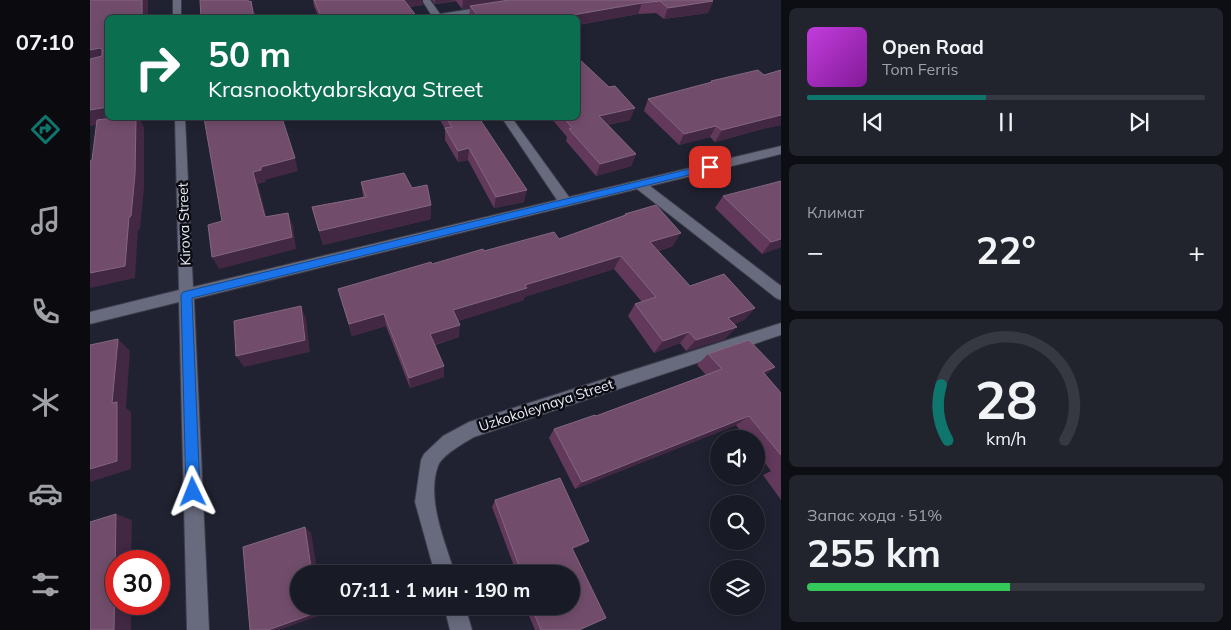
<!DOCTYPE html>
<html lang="ru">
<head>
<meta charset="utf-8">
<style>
  :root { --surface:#181a25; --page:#21232d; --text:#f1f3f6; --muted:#9fa1a7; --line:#363842; --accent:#0f766e }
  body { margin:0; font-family:Mulish,sans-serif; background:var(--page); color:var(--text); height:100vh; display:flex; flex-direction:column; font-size:19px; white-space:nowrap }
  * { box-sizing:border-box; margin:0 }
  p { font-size:16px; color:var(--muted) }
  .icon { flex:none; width:28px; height:28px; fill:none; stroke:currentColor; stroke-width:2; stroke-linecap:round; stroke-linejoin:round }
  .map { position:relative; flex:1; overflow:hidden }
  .sheet { display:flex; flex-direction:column; gap:8px; padding:8px; background:#0d0e14; width:450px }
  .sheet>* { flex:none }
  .hud { position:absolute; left:15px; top:15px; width:475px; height:105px; border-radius:8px; box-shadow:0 2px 12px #0003,0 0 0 1px var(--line); background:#0b6e4f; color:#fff; overflow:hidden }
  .controls { position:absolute; left:620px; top:430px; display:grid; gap:10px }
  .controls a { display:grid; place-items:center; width:55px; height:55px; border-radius:50%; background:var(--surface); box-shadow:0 2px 12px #0003,0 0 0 1px var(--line); font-size:25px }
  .speed { position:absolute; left:15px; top:550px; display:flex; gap:10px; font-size:25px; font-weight:700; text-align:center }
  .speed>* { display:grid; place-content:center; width:65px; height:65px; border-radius:50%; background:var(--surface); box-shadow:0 2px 12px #0003,0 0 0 1px var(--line); line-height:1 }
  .speed .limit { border:8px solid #d22; background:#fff; color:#111 }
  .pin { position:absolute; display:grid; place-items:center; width:42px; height:42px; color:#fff; margin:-21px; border-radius:10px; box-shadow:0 2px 8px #0006 }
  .me { position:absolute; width:55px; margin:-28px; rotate:358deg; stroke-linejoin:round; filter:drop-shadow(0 0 4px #0008) }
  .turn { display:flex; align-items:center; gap:18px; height:105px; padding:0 20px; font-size:22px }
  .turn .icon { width:65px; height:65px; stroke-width:2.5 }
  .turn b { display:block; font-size:35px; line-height:42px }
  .big { font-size:38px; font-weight:700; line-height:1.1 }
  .sheet .widget { flex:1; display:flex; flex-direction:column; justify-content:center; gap:8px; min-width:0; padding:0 18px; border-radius:8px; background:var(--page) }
  .sheet .dial { align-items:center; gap:0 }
  .dial svg { height:130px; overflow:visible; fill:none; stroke:var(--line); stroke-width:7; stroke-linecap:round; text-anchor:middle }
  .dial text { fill:var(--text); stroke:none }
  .song { display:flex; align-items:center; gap:15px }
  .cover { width:60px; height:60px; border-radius:8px; background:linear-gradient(135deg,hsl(290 70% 55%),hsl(290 70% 35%)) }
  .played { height:5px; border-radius:2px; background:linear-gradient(90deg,var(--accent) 45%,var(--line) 45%) }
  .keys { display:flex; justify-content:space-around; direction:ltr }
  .heat { display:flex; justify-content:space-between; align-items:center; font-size:28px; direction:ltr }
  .charge { height:8px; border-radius:4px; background:linear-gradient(90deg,#34c759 51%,var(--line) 0) }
  .trip { position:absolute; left:200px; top:565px; width:290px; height:50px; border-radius:25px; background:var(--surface); box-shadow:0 2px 12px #0003,0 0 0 1px var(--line); font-weight:700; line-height:50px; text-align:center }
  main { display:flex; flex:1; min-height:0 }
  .menu { display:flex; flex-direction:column; width:90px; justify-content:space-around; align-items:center; background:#0a0a0f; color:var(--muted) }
  .menu .icon { width:35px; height:35px }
  .menu .selected { color:var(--accent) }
  .menu b { font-size:22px; color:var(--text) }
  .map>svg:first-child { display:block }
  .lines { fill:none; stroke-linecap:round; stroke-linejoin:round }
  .street-casing { stroke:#3b3c49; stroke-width:2 }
  .street { fill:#686b7d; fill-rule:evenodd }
  .wall { fill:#62395b }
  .shaded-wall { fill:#422843 }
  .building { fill:#714d6b; stroke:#846681 }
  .route { fill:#1a73e8; stroke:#114b97 }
  .labels { text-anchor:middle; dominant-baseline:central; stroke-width:5; stroke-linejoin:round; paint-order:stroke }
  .street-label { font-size:14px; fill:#eaecf6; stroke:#0b0c13 }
</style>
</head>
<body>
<main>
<nav class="menu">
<b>07:10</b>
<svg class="icon selected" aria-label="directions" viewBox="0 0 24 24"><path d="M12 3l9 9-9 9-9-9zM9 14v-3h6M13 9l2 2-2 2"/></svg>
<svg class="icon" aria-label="music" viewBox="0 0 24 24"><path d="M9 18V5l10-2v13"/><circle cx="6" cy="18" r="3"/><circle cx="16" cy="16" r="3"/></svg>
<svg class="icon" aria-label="phone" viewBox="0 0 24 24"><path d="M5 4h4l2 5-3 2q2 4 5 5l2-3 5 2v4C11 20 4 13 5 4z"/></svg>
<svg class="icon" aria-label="climate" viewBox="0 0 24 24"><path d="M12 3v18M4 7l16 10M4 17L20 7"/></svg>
<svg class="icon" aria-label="car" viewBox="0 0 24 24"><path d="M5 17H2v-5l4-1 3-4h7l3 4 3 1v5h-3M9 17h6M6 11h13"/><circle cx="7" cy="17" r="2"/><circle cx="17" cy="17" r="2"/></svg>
<svg class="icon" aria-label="filters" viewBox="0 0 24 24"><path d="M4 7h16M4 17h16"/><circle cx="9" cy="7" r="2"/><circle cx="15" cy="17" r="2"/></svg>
</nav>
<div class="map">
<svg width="691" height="630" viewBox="0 0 691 630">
  <rect width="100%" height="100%" fill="#202231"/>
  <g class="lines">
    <g class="street-casing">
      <g id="street">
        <rect x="83" y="0" width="8" height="18"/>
        <path d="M 332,0 L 340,0 L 350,14 L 400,6 L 404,9 L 400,12 L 363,18 L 339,18 L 342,16 Z"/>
        <path d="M 85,118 L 95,118 L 103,287 L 467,200 L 412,118 L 422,118 L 479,197 L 691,146 L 691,154 L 560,186 L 691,286 L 691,300 L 686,298 L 547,189 L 104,299 L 119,630 L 97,630 L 89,302 L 0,324 L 0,312 L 89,290 Z"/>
        <path d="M 691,323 L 691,335 L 384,437 C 374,443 352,455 348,466 C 336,499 355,542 365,574 L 345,574 L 325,502 L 331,460 L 334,454 L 353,436 L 379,422 Z"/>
        <path d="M 354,606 L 375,606 L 382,630 L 360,630 Z"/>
      </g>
    </g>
    <use href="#street" class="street"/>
  </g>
  <g class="wall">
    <path d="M 223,0 L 333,0 L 333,5 L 319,7 L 328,18 L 229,18 L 224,6 Z"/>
    <path d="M 342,0 L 621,0 L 623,1 L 618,13 L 574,19 L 566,13 L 548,14 L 488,25 L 488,18 L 379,18 L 380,8 L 372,9 L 366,1 L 345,4 Z"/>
    <path d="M 691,70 L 691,125 L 676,128 L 625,142 L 620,137 L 589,145 L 554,111 L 558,99 L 620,83 L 621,81 L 674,75 Z"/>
    <path d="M 349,118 L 389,118 L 434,202 L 404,208 L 378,160 L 368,162 L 355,140 L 355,129 Z"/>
    <path d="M 461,118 L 488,118 L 540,120 L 518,125 L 546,154 L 541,166 L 506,176 L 476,141 L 477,137 Z"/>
    <path d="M 271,182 L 322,188 L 341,205 L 341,219 L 233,245 L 222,207 L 273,197 Z"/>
    <path d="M 633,196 L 691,247 L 672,254 L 625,208 Z"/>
    <path d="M 535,214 L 583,246 L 568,251 L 600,286 L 665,308 L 654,320 L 644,324 L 635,339 L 596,351 L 590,343 L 564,353 L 538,316 L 545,304 L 552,302 L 524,269 L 434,297 L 434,300 L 368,321 L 369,337 L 345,345 L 354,366 L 354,377 L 320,388 L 296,326 L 262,336 L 248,289 L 394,251 L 469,239 L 534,215 Z"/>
    <path d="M 618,354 L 685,367 L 675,375 L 691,393 L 691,500 L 673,475 L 681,471 L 666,451 L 666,439 L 656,439 L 646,425 L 485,489 L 459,438 L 464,429 L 506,416 L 616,375 L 607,365 Z"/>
    <path d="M 405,500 L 499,541 L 491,546 L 483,549 L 489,630 L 445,630 L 435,606 L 481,606 L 481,574 L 427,574 L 402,507 Z"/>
  </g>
  <g class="shaded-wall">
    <rect x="52" y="0" width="6" height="18"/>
    <path d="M 311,0 L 333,0 L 333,5 L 312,8 Z"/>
    <path d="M 345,0 L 366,0 L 345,4 Z"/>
    <path d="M 373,0 L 430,0 L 380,6 L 380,8 L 372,9 Z"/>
    <path d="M 161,1 L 165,14 L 166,18 L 164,18 Z"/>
    <path d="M 623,1 L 618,13 L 574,19 L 578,8 Z"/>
    <path d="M 552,3 L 548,14 L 488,25 L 488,18 L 465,18 Z"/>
    <path d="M 10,48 L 18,62 L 0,63 L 0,50 Z"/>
    <path d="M 18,107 L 18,118 L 34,118 L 34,120 L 0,126 L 0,110 Z"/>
    <path d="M 545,108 L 540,120 L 506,128 L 509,116 Z"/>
    <path d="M 691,115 L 691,125 L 676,128 L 625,142 L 632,130 Z"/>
    <path d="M 46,118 L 49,118 L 54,127 L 54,188 L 50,229 L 48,230 L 45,278 L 0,288 L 0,273 Z"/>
    <path d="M 626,126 L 620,137 L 589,145 L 594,134 Z"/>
    <path d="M 379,148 L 378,160 L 368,162 L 368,151 Z"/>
    <path d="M 546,154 L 541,166 L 506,176 L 510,164 Z"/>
    <path d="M 205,158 L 208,171 L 175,180 L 176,182 L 168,184 L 180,230 L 175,217 L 163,172 L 171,167 Z"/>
    <path d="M 437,190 L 434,202 L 404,208 L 406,197 Z"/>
    <path d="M 341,205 L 341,219 L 233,245 L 229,231 Z"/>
    <path d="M 198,213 L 203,226 L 206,249 L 129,269 L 122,257 Z"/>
    <path d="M 591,233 L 583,246 L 552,255 L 560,242 Z"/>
    <path d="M 691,239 L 691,247 L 672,254 L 681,242 Z"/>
    <path d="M 531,256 L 524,269 L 434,297 L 434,300 L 362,323 L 363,310 L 435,285 Z"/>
    <path d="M 211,306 L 216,319 L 220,352 L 154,367 L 146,356 Z"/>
    <path d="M 665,308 L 654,320 L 627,330 L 638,318 Z"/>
    <path d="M 294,314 L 296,326 L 262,336 L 259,324 Z"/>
    <path d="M 370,325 L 369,337 L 340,346 L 340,334 Z"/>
    <path d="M 647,327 L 635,339 L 596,351 L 606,340 Z"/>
    <path d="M 599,332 L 590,343 L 564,353 L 573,341 Z"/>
    <path d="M 28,339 L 40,351 L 36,408 L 41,412 L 41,469 L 0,482 L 0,469 L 22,403 Z"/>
    <path d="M 354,366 L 354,377 L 320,388 L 319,378 Z"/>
    <path d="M 685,367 L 672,377 L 673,372 Z"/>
    <path d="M 659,416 L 646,425 L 485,489 L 492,482 Z"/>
    <path d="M 26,514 L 42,520 L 41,561 L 26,561 L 26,604 L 41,604 L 41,630 L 24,630 Z"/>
    <path d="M 215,527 L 221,533 L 228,574 L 222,574 Z"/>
    <path d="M 499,541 L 491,546 L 475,552 L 482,548 Z"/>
    <path d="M 227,606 L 233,606 L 234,614 L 189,630 L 178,630 Z"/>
  </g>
  <g class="building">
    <path d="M 0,0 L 52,0 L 52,18 L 18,18 L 18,107 L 0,110 L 0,59 L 12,56 L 12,50 L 10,48 L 0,50 Z"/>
    <path d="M 110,0 L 158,0 L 159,2 L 161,1 L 164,18 L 111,18 Z"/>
    <path d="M 224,0 L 314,0 L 328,18 L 232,18 Z"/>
    <path d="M 419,0 L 621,0 L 623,1 L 578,8 L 570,1 L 552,3 L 465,18 L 390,18 L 380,6 Z"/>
    <path d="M 488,58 L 519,87 L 525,86 L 545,108 L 509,116 L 546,154 L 510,164 L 479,129 L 482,128 L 474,118 L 488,118 Z"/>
    <path d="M 668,70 L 674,75 L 691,70 L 691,115 L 632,130 L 626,126 L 594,134 L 558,99 L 622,82 L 621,81 Z"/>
    <path d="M 23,118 L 46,118 L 45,174 L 41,216 L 39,217 L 35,266 L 0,273 L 0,161 L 2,160 L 7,120 Z"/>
    <path d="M 114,118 L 192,118 L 205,158 L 171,167 L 171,170 L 163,172 L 175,217 L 198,213 L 202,237 L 122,257 L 118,225 L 132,221 Z"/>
    <path d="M 356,118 L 389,118 L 437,190 L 406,197 L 379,148 L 368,151 L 355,128 L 362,127 Z"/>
    <path d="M 314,173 L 322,188 L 337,185 L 341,205 L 229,231 L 222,207 L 276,197 L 271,182 Z"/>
    <path d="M 691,181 L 691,239 L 681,242 L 633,196 Z"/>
    <path d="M 566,205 L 591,233 L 560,242 L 600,286 L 634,274 L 665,308 L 638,318 L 647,327 L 606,340 L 599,332 L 573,341 L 545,304 L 566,297 L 531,256 L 435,285 L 437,288 L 363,310 L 370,325 L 340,334 L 354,366 L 319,378 L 294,314 L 259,324 L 248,289 L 341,262 L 342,264 L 393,249 L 394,251 L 464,232 L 469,239 L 536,215 L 535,214 Z"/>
    <path d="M 211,306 L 215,340 L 146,356 L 144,321 Z"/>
    <path d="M 28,339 L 22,403 L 27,402 L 27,461 L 0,469 L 0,345 Z"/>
    <path d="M 659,340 L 685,367 L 673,372 L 691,393 L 691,455 L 659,416 L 492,482 L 464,429 L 505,415 L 506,416 L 632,369 L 618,354 Z"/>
    <path d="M 470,478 L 499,541 L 482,548 L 516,618 L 489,630 L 451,630 L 441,606 L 481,606 L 481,574 L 432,574 L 405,500 Z"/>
    <path d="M 26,514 L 24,630 L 0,630 L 0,522 Z"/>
    <path d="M 215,527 L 222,574 L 209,574 L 209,606 L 227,606 L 228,612 L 178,630 L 160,630 L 153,547 Z"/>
  </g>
  <path class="route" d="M 620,164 L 625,167 L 623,169 L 102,298 L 110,492 L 108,497 L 103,499 L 98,497 L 96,492 L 91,295 L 93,292 Z"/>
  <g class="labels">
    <g class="street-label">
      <text transform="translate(94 224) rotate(-92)">Kirova Street</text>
      <text transform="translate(456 405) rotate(-18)">Uzkokoleynaya Street</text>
    </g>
  </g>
</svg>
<div class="controls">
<a><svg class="icon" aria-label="sound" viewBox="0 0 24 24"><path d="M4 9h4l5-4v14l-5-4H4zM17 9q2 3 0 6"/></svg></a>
<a><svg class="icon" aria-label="search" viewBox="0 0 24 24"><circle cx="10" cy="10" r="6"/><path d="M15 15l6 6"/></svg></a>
<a><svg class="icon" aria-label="layers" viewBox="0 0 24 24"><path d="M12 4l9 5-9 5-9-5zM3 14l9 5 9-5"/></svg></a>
</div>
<div class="speed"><div class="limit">30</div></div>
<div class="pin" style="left:620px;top:167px;background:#d93025"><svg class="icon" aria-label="arrive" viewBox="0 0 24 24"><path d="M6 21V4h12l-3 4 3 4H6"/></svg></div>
<svg class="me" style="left:103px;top:492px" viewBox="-20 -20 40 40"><path d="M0-17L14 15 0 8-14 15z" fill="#1a73e8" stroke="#fff" stroke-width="4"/></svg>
<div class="trip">07:11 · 1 мин · 190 m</div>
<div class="hud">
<div class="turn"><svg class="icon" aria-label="right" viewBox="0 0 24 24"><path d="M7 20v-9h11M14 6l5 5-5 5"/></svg><div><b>50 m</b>Krasnooktyabrskaya Street</div></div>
</div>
</div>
<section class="sheet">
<div class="widget">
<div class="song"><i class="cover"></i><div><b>Open Road</b><p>Tom Ferris</p></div></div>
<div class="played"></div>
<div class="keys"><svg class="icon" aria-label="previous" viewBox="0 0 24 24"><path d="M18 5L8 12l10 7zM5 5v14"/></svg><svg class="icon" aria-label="pause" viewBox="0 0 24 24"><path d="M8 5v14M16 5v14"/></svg><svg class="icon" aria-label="next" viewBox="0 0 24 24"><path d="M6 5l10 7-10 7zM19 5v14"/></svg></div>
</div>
<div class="widget"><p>Климат</p>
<div class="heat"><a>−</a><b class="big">22°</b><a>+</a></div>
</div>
<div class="widget dial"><svg viewBox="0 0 100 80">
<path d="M14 69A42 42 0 1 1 86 69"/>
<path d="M14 69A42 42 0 0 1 10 35" stroke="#0f766e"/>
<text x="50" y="56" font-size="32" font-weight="700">28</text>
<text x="50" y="72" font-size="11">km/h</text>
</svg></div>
<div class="widget"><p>Запас хода · 51%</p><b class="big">255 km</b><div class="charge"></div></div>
</section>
</main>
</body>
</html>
